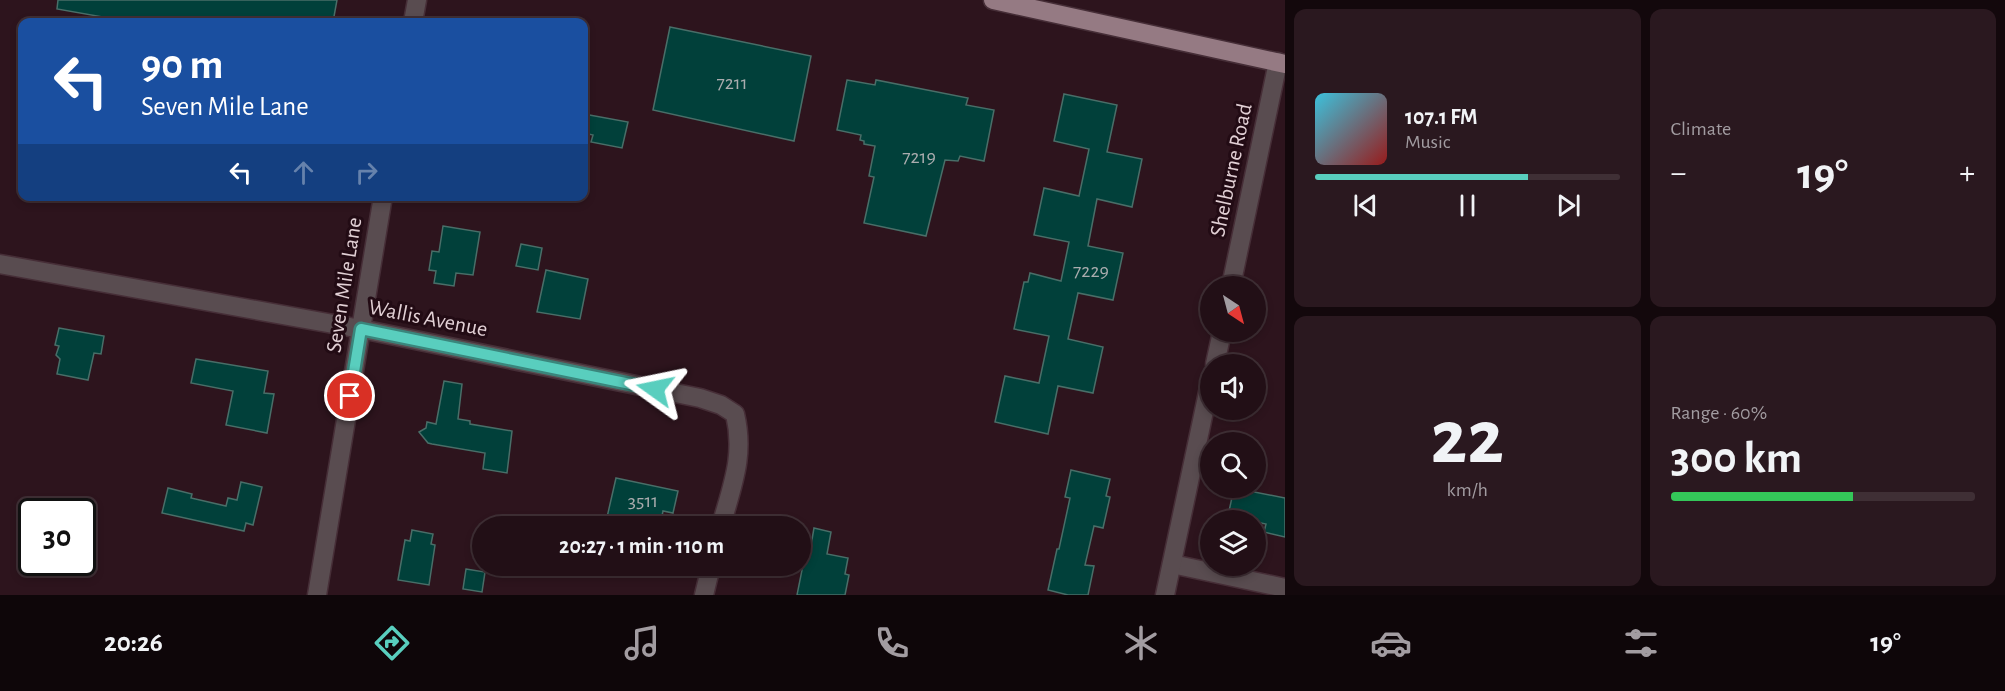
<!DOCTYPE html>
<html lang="en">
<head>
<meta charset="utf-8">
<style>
  :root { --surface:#220f16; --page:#2a181f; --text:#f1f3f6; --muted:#a29ca1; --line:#3f2f35; --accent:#59cebe }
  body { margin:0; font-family:"Alegreya Sans",sans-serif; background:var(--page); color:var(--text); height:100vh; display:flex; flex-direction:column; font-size:22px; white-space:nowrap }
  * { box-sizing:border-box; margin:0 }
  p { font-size:20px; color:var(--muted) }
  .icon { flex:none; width:33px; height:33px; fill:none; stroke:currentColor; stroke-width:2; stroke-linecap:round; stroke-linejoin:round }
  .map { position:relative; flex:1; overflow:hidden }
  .drawer { display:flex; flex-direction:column; gap:9px; padding:9px; background:#13080c; width:720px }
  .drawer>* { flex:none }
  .banner { position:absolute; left:18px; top:18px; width:570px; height:183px; border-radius:12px; box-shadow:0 3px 9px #0003,0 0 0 2px var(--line); background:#1a4fa0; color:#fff; overflow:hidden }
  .needle { width:39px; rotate:144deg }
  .fabs { position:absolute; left:1200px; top:276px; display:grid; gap:12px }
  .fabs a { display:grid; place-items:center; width:66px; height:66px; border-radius:50%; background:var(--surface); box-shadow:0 3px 9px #0003,0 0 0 2px var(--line); font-size:30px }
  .speed { position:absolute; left:18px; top:498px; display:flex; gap:12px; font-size:30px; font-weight:700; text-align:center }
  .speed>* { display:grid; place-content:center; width:78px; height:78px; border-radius:50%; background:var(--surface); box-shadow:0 3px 9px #0003,0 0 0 2px var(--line); line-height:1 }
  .speed .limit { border:3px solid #111; border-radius:9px; background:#fff; color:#111 }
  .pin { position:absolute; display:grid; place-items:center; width:51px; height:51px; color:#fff; margin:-26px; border:3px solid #fff; border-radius:50%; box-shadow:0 2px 6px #0007 }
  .me { position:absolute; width:66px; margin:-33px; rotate:282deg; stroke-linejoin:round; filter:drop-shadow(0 0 4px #0008) }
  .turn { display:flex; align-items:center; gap:21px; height:126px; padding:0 24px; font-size:27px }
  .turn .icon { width:78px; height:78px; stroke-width:2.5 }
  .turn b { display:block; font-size:42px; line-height:51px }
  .lanes { display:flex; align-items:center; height:57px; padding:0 24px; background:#0003; justify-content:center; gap:30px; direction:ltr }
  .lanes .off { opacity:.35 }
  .big { font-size:45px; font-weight:600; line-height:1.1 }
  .drawer .tile { flex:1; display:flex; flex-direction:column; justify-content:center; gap:9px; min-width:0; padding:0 21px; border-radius:12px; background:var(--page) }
  .drawer .dial { align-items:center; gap:0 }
  .dial b { font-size:78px; line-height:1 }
  .song { display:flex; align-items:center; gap:18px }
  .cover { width:72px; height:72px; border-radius:9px; background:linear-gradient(135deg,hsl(190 70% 55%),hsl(0 70% 35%)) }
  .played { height:6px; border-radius:3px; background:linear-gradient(90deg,var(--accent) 70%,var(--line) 70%) }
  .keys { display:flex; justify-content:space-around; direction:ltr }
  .heat { display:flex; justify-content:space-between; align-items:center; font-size:33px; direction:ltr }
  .charge { height:9px; border-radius:4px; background:linear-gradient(90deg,#34c759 60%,var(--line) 0) }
  .drawer .tiles { flex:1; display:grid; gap:9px; grid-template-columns:repeat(2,1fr) }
  .trip { position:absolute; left:472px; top:516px; width:339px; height:60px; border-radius:30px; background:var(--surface); box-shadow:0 3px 9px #0003,0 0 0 2px var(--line); font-weight:600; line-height:60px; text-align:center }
  .dock { display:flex; height:96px; justify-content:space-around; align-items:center; background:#0e0609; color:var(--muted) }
  .dock .icon { width:42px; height:42px }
  .dock .active { color:var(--accent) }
  .dock b { font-size:27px; color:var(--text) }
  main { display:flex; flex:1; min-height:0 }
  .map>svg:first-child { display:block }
  .building { fill:#01403a; stroke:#496e68; stroke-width:1.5 }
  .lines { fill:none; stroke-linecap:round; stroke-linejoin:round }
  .minor-casing { stroke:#462e37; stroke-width:21 }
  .major-casing { stroke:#462e37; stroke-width:21 }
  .minor { stroke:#594c50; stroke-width:18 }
  .major { stroke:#957a83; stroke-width:18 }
  .route-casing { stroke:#3a867c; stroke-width:15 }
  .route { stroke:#59cebe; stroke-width:10 }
  .labels { text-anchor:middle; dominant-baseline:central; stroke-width:6; stroke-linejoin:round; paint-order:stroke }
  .number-label { font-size:20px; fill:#aaacae }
  .street-label { font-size:22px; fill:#e2d0d5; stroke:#220b14 }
</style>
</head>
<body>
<main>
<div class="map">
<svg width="1285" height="595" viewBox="0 0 1285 595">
  <rect width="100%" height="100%" fill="#2d141d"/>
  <g class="building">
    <path d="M 58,0 L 337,0 L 333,22 L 131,22 L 57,9 Z"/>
    <path d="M 670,27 L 811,56 L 794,141 L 653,110 Z"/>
    <path d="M 847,80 L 875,85 L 876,80 L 968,98 L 966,105 L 994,110 L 984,161 L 960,156 L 958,161 L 945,160 L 926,236 L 864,223 L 874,177 L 869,176 L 875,146 L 864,144 L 864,141 L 860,140 L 861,135 L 837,130 Z"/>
    <path d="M 1064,94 L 1117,105 L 1107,152 L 1142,159 L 1132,207 L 1097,199 L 1088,246 L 1123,253 L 1113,300 L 1078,293 L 1068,339 L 1103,347 L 1093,393 L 1058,386 L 1048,434 L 995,422 L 1005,376 L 1039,383 L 1049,336 L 1014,329 L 1024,282 L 1028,282 L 1030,273 L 1061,281 L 1069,242 L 1034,235 L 1044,188 L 1079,196 L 1089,149 L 1054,141 Z"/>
    <path d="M 584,114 L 628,122 L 622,148 L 591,142 L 593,135 L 584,133 Z"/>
    <path d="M 443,226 L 480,232 L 473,275 L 456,273 L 454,286 L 434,283 L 436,271 L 429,270 L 432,251 L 439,252 Z"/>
    <path d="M 521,244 L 542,248 L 538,270 L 516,266 Z"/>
    <path d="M 546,270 L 588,279 L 580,319 L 537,312 Z"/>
    <path d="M 59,328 L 104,336 L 101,354 L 94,353 L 88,380 L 57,374 L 60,359 L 56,355 L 59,346 L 55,345 Z"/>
    <path d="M 196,359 L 268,371 L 264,393 L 274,394 L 267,433 L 226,425 L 233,391 L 191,383 Z"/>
    <path d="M 444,381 L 462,384 L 458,419 L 470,421 L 470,424 L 512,431 L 507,473 L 483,469 L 485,453 L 432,444 L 428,443 L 419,432 L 426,428 L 427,422 L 436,424 Z"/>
    <path d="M 1071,470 L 1110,479 L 1106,496 L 1110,497 L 1103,528 L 1094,526 L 1085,565 L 1094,566 L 1088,595 L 1068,595 L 1048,590 L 1057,549 L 1059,549 L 1070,498 L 1065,497 Z"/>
    <path d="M 616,478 L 678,491 L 673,513 L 663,511 L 660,526 L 605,526 Z"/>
    <path d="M 241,482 L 262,487 L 253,525 L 246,523 L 244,531 L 162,513 L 168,488 L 192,494 L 191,498 L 226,506 L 228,498 L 237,500 Z"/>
    <path d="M 1234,488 L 1285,498 L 1285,537 L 1264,532 L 1266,524 L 1228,516 Z"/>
    <path d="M 814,528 L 831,532 L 827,554 L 848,558 L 845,574 L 849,575 L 845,595 L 797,595 L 806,550 L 810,551 Z"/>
    <path d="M 412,530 L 433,534 L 431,544 L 435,545 L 429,585 L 398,580 L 405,540 L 410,541 Z"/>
    <path d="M 466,569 L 485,572 L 482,592 L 463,589 Z"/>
  </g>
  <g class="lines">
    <g class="minor-casing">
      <g id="minor">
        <path d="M 413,22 L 417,0"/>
        <path d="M 0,264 L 361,329 L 700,398 L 721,405 L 735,414 C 745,456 732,486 721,526"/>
        <path d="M 1231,286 L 1278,62"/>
        <path d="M 1215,364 L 1222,332"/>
        <path d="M 1172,564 L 1285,588"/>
        <path d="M 317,595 L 383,196"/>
        <path d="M 704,595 L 711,566"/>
        <path d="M 1165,595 L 1210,383"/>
      </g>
    </g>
    <g class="major-casing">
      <path id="major" d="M 993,0 L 1285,64"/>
    </g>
    <use href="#minor" class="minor"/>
    <use href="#major" class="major"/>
  </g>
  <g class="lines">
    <g class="route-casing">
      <path id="route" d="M 350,396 L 361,329 L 655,389"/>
    </g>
    <use href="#route" class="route"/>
  </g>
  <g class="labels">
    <g class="number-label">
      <text x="732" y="83">7211</text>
      <text x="919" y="157">7219</text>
      <text x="1091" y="271">7229</text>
      <text x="643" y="501">3511</text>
    </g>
    <g class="street-label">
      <text transform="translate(1231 170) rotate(-78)">Shelburne Road</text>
      <text transform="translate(344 285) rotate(-81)">Seven Mile Lane</text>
      <text transform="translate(428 318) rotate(11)">Wallis Avenue</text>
    </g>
  </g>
</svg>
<div class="fabs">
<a><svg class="needle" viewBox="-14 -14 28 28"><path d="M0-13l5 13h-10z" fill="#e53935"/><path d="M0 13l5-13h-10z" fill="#a29ca1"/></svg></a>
<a><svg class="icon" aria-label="sound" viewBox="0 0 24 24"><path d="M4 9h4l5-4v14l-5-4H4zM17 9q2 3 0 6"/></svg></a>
<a><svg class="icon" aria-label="search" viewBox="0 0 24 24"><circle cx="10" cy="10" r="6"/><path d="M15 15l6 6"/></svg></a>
<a><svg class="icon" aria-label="layers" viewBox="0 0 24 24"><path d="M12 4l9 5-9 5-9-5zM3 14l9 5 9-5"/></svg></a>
</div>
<div class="speed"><div class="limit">30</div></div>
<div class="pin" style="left:350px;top:396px;background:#d93025"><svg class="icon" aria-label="arrive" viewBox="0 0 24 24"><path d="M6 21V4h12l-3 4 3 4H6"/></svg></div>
<svg class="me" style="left:655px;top:389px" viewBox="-20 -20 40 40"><path d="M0-17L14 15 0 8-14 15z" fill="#59cebe" stroke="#fff" stroke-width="4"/></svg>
<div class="trip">20:27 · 1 min · 110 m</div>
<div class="banner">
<div class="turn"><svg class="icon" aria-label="left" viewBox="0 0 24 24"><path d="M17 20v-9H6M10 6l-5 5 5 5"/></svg><div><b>90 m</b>Seven Mile Lane</div></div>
<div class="lanes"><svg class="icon" aria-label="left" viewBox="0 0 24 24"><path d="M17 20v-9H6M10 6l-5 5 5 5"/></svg><svg class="icon off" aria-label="ahead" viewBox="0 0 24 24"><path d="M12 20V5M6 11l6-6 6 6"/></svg><svg class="icon off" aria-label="right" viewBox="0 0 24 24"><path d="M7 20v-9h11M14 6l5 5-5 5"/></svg></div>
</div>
</div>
<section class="drawer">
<div class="tiles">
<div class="tile">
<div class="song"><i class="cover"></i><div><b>107.1 FM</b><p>Music</p></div></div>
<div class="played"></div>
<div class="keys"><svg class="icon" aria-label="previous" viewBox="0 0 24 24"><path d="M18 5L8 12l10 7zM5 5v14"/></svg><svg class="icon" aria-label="pause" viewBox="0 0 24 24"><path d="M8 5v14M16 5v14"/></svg><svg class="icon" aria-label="next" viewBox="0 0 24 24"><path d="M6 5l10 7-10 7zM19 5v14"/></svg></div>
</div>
<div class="tile"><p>Climate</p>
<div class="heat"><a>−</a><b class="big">19°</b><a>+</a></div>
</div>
<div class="tile dial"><b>22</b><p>km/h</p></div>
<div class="tile"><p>Range · 60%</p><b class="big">300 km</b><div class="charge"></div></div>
</div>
</section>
</main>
<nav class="dock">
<b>20:26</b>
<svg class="icon active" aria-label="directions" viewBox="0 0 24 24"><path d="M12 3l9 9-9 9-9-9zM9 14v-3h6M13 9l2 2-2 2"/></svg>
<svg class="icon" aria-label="music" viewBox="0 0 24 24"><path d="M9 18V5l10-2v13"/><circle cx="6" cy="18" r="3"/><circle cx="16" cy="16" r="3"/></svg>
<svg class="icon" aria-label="phone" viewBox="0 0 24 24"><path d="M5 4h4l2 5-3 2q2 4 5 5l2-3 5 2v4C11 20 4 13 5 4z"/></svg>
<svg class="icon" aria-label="climate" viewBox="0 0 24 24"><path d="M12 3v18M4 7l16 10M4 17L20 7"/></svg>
<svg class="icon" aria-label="car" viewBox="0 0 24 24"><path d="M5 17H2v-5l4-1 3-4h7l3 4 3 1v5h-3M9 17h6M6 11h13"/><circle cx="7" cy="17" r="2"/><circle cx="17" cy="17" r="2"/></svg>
<svg class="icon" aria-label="filters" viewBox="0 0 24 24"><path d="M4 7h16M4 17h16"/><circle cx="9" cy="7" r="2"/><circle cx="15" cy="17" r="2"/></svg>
<b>19°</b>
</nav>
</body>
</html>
